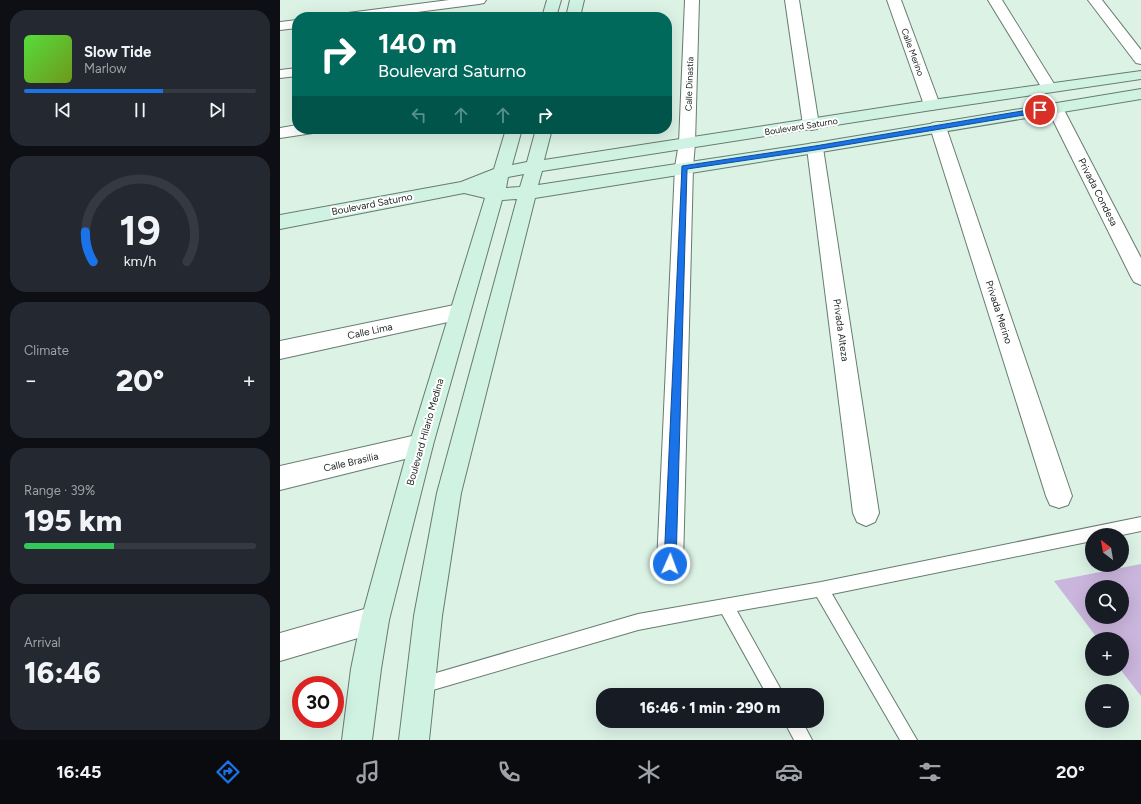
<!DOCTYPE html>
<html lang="en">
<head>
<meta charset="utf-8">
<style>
  :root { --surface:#171b24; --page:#242831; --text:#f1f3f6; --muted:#9ea1a6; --line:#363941; --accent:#1a73e8 }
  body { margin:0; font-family:Figtree,sans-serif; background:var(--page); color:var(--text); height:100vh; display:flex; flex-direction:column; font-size:15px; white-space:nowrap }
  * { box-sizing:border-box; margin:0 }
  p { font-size:13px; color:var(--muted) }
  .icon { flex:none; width:22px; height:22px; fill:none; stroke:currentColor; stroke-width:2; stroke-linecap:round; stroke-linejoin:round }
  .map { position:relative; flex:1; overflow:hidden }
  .sheet { display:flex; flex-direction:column; gap:10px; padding:10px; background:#0d0f14; width:280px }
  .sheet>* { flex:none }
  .guide { position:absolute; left:12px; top:12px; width:380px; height:122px; border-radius:16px; box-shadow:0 4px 16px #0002; background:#00695c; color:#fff; overflow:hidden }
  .needle { width:26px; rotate:329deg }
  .tools { position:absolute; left:805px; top:528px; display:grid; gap:8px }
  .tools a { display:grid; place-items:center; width:44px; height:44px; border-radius:50%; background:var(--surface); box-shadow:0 4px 16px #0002; font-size:20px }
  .speed { position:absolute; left:12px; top:676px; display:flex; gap:8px; font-size:20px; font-weight:700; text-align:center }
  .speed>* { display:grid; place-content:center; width:52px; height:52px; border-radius:50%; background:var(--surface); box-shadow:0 4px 16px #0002; line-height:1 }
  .speed .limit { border:6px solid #d22; background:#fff; color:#111 }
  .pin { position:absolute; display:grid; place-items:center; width:34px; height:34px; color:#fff; margin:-17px; border:2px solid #fff; border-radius:50%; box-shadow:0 1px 4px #0007 }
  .me { position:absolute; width:44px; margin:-22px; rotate:2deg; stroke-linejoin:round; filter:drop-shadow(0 0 3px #0008) }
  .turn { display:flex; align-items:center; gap:14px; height:84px; padding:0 20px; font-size:18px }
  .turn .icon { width:52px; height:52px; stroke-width:2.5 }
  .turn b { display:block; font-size:28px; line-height:34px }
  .lanes { display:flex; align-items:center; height:38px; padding:0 20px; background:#0003; justify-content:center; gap:20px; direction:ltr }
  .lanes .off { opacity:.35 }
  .big { font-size:30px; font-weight:800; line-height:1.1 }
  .sheet .tile { flex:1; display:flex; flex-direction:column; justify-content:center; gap:6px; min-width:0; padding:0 14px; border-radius:16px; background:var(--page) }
  .sheet .dial { align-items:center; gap:0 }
  .dial svg { height:104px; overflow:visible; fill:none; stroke:var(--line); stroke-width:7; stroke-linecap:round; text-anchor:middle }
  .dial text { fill:var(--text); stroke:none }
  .song { display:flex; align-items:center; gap:12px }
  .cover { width:48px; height:48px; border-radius:6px; background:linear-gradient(135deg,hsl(110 70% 55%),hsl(80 70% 35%)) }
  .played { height:4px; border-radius:2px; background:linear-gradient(90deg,var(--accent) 60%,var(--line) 60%) }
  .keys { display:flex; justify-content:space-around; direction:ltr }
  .heat { display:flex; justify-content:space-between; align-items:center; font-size:22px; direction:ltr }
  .charge { height:6px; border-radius:3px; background:linear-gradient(90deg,#34c759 39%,var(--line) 0) }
  .trip { position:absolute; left:316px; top:688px; width:228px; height:40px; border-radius:16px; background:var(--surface); box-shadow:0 4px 16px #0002; font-weight:800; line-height:40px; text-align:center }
  .tab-bar { display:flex; height:64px; justify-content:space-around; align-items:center; background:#090b0e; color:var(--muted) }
  .tab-bar .icon { width:28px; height:28px }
  .tab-bar .current { color:var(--accent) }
  .tab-bar b { font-size:18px; color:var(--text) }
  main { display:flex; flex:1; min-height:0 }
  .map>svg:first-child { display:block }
  .green { fill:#cab5dc; fill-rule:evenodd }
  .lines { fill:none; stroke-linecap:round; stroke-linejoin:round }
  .lane-casing { stroke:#677c70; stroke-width:2 }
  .street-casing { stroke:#677c70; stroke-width:2 }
  .secondary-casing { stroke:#677c70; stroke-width:2 }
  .lane { fill:#fff; fill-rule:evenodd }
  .street { fill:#fff; fill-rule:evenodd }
  .secondary { fill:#d0f2e3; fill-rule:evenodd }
  .route { fill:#1a73e8; stroke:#114b97 }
  .labels { text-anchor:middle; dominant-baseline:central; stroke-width:4; stroke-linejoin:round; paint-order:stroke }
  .far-street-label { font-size:9px; fill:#1a221e; stroke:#fff }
  .street-label { font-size:10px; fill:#1a221e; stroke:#fff }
</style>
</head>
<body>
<main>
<section class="sheet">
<div class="tile">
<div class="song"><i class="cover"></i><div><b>Slow Tide</b><p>Marlow</p></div></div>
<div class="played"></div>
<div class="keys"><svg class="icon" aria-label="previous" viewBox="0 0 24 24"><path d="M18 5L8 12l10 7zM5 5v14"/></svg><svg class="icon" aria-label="pause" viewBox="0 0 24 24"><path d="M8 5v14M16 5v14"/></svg><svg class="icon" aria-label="next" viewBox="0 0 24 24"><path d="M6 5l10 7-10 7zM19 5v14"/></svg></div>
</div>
<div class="tile dial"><svg viewBox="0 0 100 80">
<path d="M14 69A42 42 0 1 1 86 69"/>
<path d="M14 69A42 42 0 0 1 8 46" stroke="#1a73e8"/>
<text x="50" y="56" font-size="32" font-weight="700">19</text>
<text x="50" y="72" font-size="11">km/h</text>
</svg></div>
<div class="tile"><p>Climate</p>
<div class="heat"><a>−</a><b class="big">20°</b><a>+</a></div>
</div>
<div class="tile"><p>Range · 39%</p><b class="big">195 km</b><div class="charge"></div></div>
<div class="tile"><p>Arrival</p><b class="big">16:46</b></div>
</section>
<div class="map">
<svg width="861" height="740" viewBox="0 0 861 740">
  <rect width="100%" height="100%" fill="#dbf2e5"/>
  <path class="green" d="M 861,564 L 861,696 L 840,669 L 842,669 L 842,639 L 818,639 L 774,581 ZM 812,587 L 842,587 L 842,617 L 812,617 Z"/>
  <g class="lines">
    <g class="lane-casing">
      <g id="lane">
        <path d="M 861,517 L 861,531 L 842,535 L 812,535 L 812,541 L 552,594 L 637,740 L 620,740 L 537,597 L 457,611 L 504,695 L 487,695 L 442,614 L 358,630 L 139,694 L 133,692 L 131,686 L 133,680 L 139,678 L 358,614 L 541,582 Z"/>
        <path d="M 504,721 L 522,721 L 532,740 L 514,740 Z"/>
      </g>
    </g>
    <g class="street-casing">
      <g id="street">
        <path d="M 169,0 L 206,0 L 204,3 L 199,4 L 99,17 L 61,17 L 63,14 L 68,13 Z"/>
        <path d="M 405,0 L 419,0 L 415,143 L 413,167 L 403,564 L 399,573 L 390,577 L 381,573 L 377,564 L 395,167 L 399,143 Z"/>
        <path d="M 505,0 L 519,0 L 539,125 L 537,129 L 531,130 L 525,129 L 523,125 Z"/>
        <path d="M 607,0 L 621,0 L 660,105 L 658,108 L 652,110 L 646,108 L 644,105 Z"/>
        <path d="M 708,0 L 722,0 L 776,87 L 773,90 L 768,92 L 763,90 Z"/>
        <path d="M 808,0 L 822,0 L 861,50 L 861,64 L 856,63 Z"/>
        <path d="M 17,20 L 17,28 L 0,30 L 0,22 Z"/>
        <path d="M 17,68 L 17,76 L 0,78 L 0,70 Z"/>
        <path d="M 775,103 L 781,105 L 783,108 L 861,258 L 861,285 L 854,282 L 851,277 L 767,108 L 769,105 Z"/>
        <path d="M 658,122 L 664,123 L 666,127 L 792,496 L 788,505 L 779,508 L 770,505 L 766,496 L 650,127 L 652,123 Z"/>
        <path d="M 17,125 L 17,129 L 35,129 L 33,133 L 0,138 L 0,128 Z"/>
        <path d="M 535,143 L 541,144 L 543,148 L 599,513 L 595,522 L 586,526 L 577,522 L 573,513 L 527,148 L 529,144 Z"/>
        <path d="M 179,304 L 186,306 L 189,312 L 186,318 L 0,359 L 0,341 Z"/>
        <path d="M 141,434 L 149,437 L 153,445 L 149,453 L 0,490 L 0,466 Z"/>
        <path d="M 95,606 L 105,610 L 109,620 L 105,630 L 0,661 L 0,633 Z"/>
      </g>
    </g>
    <g class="secondary-casing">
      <g id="secondary">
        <path d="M 267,0 L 281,0 L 276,17 L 262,17 Z"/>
        <path d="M 290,0 L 304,0 L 300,17 L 286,17 Z"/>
        <path d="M 861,71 L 861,79 L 652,110 L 262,171 L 258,185 L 535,143 L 861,89 L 861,99 L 535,153 L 255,198 L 181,493 L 162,616 L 149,740 L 119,740 L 134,616 L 157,493 L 237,199 L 222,200 L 153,445 L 109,620 L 101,669 L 92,740 L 62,740 L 71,669 L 81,620 L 129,445 L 205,198 L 184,193 L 0,229 L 0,215 L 181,182 L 214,169 L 226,129 L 242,129 L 232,165 L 247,162 L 256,129 L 272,129 L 264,160 L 652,100 ZM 244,174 L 240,187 L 226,188 L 228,177 Z"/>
      </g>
    </g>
    <use href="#lane" class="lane"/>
    <use href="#street" class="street"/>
    <use href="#secondary" class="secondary"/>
  </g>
  <path class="route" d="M 760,108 L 762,109 L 762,112 L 535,150 L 407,169 L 396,564 L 394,568 L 390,570 L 386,568 L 384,564 L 402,166 L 535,146 Z"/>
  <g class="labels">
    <g class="far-street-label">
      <text transform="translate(633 52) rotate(70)">Calle Merino</text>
      <text transform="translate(409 84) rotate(-88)">Calle Dinastía</text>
      <text transform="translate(521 126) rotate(-9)">Boulevard Saturno</text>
    </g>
    <g class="street-label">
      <text transform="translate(818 192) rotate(63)">Privada Condesa</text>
      <text transform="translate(92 204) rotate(-11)">Boulevard Saturno</text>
      <text transform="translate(719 312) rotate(72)">Privada Merino</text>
      <text transform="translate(561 330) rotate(82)">Privada Alteza</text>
      <text transform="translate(90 331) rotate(-12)">Calle Lima</text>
      <text transform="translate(145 432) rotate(-74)">Boulevard Hilario Medina</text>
      <text transform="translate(71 462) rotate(-13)">Calle Brasilia</text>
    </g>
  </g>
</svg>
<div class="tools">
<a><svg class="needle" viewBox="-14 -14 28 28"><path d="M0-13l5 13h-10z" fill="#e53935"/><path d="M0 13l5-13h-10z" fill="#9ea1a6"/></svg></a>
<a><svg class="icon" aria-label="search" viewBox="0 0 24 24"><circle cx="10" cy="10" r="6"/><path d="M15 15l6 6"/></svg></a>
<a>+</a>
<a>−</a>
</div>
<div class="speed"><div class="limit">30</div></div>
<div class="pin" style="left:760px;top:110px;background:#d93025"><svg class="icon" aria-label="arrive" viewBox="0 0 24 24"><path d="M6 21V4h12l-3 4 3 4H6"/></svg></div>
<svg class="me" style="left:390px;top:564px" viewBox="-20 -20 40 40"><circle r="17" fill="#1a73e8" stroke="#fff" stroke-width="3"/><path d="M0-11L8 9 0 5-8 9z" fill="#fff"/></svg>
<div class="trip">16:46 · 1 min · 290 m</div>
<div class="guide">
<div class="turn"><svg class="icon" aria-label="right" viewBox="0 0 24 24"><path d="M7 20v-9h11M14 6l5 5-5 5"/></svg><div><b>140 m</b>Boulevard Saturno</div></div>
<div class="lanes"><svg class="icon off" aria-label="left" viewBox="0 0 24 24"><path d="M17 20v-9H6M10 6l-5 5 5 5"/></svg><svg class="icon off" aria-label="ahead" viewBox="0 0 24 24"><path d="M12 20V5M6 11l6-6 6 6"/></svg><svg class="icon off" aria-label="ahead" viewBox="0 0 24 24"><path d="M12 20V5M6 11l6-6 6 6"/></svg><svg class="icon" aria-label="right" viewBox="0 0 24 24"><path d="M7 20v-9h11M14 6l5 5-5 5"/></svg></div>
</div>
</div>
</main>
<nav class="tab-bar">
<b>16:45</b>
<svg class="icon current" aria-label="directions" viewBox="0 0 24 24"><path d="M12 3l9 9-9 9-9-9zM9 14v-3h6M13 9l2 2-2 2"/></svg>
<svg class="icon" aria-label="music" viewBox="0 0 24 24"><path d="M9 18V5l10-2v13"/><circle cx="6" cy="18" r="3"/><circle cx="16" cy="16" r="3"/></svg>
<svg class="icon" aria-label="phone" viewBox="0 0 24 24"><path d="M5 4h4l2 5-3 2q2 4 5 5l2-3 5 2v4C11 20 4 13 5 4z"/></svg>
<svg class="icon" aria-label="climate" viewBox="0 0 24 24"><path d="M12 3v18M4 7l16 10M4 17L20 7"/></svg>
<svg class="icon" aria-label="car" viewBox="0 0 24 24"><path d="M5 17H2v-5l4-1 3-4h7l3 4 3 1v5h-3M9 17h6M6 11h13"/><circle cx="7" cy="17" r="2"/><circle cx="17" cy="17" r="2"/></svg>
<svg class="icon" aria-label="filters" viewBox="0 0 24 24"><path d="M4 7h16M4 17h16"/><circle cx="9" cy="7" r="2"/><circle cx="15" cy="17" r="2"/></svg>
<b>20°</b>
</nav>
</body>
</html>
